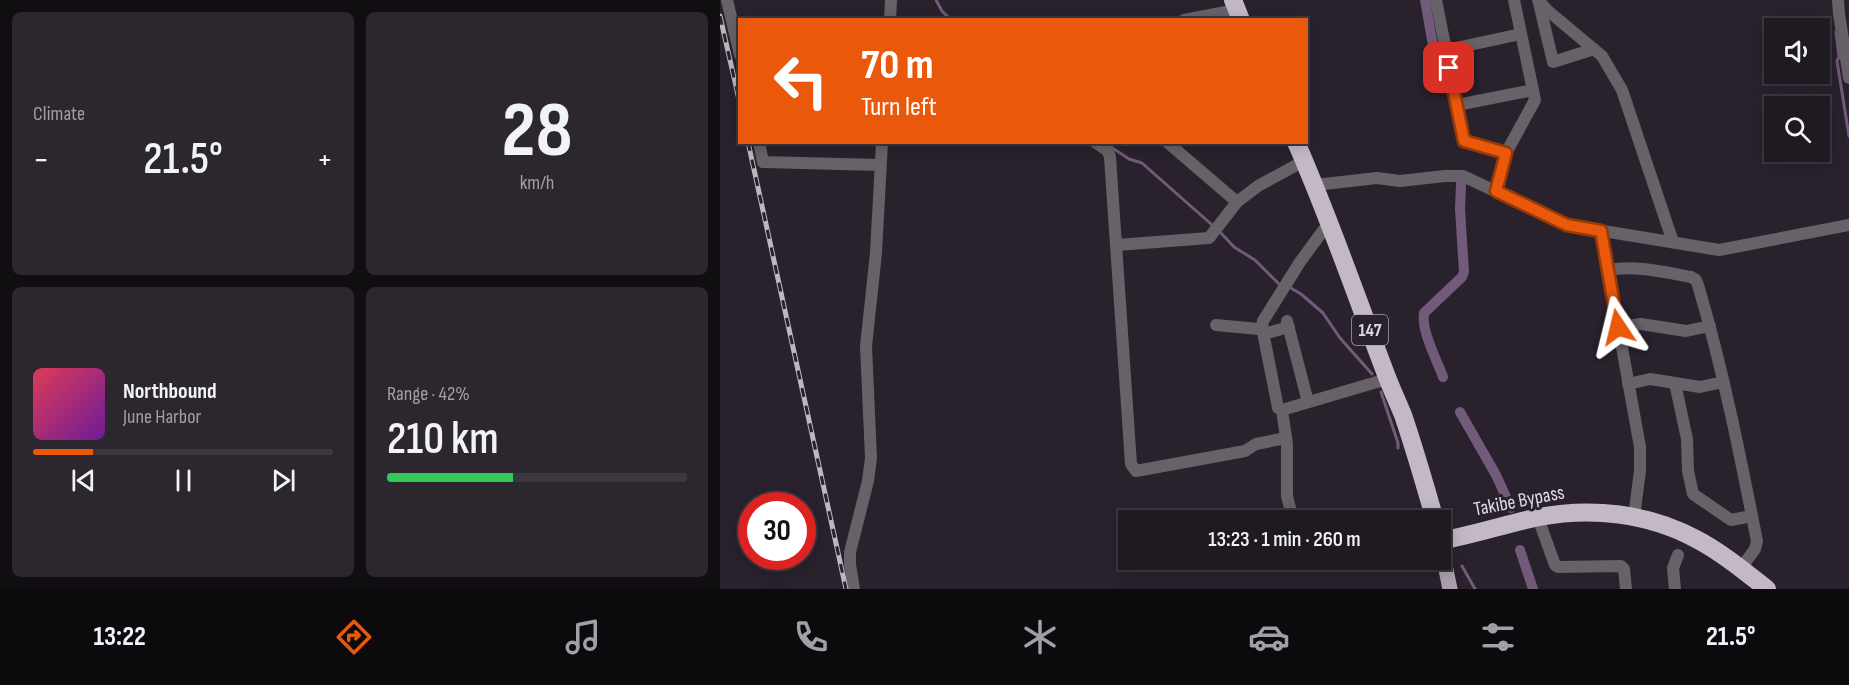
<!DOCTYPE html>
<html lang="en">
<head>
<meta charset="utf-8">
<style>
  :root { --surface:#1f1921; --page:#2c262e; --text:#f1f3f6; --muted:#a1a0a5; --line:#3c383f; --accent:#ea580c }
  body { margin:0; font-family:"Sofia Sans Condensed",sans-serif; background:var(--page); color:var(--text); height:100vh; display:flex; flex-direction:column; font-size:22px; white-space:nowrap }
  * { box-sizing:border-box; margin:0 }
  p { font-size:20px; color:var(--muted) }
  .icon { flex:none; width:33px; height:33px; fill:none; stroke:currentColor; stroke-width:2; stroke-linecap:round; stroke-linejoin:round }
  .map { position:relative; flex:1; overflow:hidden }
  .panel { display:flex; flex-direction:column; gap:12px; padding:12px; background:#110e12; width:720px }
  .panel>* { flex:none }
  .guide { position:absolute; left:18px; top:18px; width:570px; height:126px; border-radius:0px; box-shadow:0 3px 15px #0003,0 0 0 2px var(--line); background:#ea580c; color:#fff; overflow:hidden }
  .buttons { position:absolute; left:1044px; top:18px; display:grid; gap:12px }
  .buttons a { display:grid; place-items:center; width:66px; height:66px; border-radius:0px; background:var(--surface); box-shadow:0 3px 15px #0003,0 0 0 2px var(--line); font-size:30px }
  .speed { position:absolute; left:18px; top:492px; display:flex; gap:12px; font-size:30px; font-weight:700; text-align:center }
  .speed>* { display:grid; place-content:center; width:78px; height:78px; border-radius:50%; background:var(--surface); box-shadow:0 3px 15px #0003,0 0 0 2px var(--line); line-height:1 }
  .speed .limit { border:9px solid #d22; background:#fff; color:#111 }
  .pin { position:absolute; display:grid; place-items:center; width:51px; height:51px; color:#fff; margin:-26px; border-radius:12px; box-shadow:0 3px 9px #0006 }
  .me { position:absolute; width:66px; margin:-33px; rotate:350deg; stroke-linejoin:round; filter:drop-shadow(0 0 4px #0008) }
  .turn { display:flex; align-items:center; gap:21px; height:126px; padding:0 24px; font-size:27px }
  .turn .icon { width:78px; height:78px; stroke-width:2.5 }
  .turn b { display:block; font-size:42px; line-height:51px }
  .big { font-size:45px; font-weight:600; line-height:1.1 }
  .panel .card { flex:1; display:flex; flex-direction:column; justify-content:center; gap:9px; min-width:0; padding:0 21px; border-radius:9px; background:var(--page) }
  .panel .dial { align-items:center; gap:0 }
  .dial b { font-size:78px; line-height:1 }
  .song { display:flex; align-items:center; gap:18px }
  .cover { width:72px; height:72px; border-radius:9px; background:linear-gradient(135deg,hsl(350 70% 55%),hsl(280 70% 35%)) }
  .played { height:6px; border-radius:3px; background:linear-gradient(90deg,var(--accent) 20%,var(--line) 20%) }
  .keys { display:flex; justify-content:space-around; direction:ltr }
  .heat { display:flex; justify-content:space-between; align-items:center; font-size:33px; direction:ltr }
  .charge { height:9px; border-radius:4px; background:linear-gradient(90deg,#34c759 42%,var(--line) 0) }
  .panel .tiles { flex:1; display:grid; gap:12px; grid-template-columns:repeat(2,1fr) }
  .trip { position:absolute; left:398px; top:510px; width:333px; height:60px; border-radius:0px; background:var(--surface); box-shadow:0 3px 15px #0003,0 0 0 2px var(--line); font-weight:600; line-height:60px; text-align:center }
  .tab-bar { display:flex; height:96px; justify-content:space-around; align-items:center; background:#0c0a0d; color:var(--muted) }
  .tab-bar .icon { width:42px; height:42px }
  .tab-bar .active { color:var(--accent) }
  .tab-bar b { font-size:27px; color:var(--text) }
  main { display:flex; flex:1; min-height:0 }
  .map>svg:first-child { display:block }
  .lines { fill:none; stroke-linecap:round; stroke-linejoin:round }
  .stream { stroke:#725a7a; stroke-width:3 }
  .canal { stroke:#725a7a; stroke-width:10 }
  .minor { stroke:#666268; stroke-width:12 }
  .major { stroke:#a9a0ac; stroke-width:15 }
  .highway { stroke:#c3b8c6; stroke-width:18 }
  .rail-casing { stroke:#bdb7bf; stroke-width:5 }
  .rail { stroke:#29212c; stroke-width:3; stroke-dasharray:9; stroke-linecap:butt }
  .route-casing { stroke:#983908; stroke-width:15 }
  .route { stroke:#ea580c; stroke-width:10 }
  .labels { text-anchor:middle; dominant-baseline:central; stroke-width:6; stroke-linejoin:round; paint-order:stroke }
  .shield { fill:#29212c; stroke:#a9a2ab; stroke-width:1.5 }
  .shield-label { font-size:18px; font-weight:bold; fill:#e0dae2 }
  .street-label { font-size:20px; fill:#e0dae2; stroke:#29212c }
</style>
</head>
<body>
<main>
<section class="panel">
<div class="tiles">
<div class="card"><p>Climate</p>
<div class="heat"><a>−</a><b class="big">21.5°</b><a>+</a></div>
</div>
<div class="card dial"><b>28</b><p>km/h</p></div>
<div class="card">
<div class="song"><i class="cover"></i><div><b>Northbound</b><p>June Harbor</p></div></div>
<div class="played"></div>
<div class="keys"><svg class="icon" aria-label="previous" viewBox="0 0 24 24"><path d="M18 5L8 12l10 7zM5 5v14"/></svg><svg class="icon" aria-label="pause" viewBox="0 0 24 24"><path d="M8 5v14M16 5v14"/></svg><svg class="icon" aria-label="next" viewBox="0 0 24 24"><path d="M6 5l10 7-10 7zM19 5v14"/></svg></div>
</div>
<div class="card"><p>Range · 42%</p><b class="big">210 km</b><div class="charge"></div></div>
</div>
</section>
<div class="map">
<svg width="1129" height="589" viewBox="0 0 1129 589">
  <rect width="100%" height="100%" fill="#29212c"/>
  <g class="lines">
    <g class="stream">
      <path d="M 216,0 L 222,11 L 231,20"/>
      <path d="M 1116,32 L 1119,57 L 1117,61 L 1129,136"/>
      <path d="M 391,147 L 409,159 L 422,163 L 491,224"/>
      <path d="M 501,233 L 514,247 L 535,260 L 560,285"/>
      <path d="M 569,287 L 581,294 L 603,313 L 620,338 L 652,374"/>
      <path d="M 661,392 L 678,443 L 678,448"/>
      <path d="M 742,566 L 755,589"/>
    </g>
    <g class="canal">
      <path d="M 705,0 L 715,57"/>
      <path d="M 723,377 C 717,360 701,331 704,313 L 742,277 L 744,272 L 740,209 L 741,184"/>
      <path d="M 740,412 L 776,475 L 791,508"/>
      <path d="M 800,550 L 813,589"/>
    </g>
    <g class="minor">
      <path d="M 7,0 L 20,55"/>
      <path d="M 716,0 L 744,141 L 786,153 L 776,191"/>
      <path d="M 818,0 L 827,10 L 882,56 L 902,90 L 953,242"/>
      <path d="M 1118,0 L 1119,14 L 1129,78"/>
      <path d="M 819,3 L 833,62 L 874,49"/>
      <path d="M 170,20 L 171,0"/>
      <path d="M 464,20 L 511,11 L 516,8"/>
      <path d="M 726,50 L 801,34"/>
      <path d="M 737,105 L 813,90"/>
      <path d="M 39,142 L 43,162 L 159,165"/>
      <path d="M 375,142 L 388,151 L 390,157 L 411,464 L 416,471 L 525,451 L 536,444 L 566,438"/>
      <path d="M 447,142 L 517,202"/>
      <path d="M 786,153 L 815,100 L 794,0"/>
      <path d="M 595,185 L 657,178 L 680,181 L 725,176 L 743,176 L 847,225 L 999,250 L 1129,225"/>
      <path d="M 881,231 L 920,447 L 920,471 L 914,517"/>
      <path d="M 397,245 L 489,238 L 517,202 L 538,186 L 584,161"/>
      <path d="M 888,270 C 916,265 943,272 971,277 L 976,280 L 978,285 C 1003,369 1020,455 1037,541 L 1035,549 L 1021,568"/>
      <path d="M 567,321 L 588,402"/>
      <path d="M 496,325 L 539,329 L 547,333 L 569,327"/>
      <path d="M 898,327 L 921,324 L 966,331 L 990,326"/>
      <path d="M 955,383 L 967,439 L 968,471 L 973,494 L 1011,520 L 1032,516"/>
      <path d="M 908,384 L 930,379 L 980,387 L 1003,382"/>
      <path d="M 562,410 L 558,408 L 542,327 L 543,321 L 580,262 L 605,228 L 610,225"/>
      <path d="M 818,518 L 835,565 L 838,567 L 901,566 L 904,569 L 906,589"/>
      <path d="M 573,520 L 567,496 L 567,444 L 562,410 L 667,379"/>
      <path d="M 134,589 L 130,564 L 130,552 L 148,481 L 151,458 L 146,346 L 156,253 L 162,142"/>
      <path d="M 955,589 L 953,568 L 958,555"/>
    </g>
    <path class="major" d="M 720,541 L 730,589"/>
    <g class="highway">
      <path d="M 513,0 L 521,20"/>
      <path d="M 576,142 C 610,219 637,299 667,377 C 672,390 678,403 683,415 C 695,450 705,485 715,520"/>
      <path d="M 720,541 C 753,535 786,524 819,517 C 871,507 928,513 976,539 C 1001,552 1024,571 1047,589"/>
    </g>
    <g class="rail-casing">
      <g id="rail">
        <path d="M 0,16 L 20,104"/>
        <path d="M 28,142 L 126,589"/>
      </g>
    </g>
    <use href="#rail" class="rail"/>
  </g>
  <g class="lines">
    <g class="route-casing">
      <path id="route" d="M 729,68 L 744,141 L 786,153 L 776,191 L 847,225 L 881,231 L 898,327"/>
    </g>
    <use href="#route" class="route"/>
  </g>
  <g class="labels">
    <rect class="shield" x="632" y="315" width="36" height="30" rx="4.5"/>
    <g class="shield-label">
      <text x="650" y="330">147</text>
    </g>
    <g class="street-label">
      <text transform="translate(799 501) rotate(-11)">Takibe Bypass</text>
    </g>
  </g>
</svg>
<div class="buttons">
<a><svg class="icon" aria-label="sound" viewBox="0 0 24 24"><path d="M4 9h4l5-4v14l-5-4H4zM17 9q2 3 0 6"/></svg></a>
<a><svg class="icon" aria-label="search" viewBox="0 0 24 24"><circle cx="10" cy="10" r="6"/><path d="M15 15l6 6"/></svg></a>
</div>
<div class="speed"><div class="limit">30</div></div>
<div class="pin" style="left:729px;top:68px;background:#d93025"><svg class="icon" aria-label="arrive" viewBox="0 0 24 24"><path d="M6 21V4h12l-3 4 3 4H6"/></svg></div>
<svg class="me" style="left:898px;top:327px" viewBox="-20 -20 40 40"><path d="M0-17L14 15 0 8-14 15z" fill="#ea580c" stroke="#fff" stroke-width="4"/></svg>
<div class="trip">13:23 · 1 min · 260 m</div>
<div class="guide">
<div class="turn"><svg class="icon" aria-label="left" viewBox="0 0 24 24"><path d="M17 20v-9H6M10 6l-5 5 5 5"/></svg><div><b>70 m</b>Turn left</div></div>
</div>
</div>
</main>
<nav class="tab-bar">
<b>13:22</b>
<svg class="icon active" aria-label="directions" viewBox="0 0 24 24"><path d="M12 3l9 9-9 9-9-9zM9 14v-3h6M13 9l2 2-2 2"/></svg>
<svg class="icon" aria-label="music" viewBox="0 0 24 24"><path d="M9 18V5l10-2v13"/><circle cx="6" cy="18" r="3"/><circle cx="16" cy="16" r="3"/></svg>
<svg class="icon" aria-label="phone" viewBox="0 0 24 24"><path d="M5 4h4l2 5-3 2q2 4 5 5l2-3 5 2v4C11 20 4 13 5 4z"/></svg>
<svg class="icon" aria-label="climate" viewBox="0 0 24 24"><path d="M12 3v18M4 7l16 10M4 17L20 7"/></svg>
<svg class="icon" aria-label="car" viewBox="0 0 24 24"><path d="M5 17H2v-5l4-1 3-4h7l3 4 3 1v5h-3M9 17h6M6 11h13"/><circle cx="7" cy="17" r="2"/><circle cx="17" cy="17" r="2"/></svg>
<svg class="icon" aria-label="filters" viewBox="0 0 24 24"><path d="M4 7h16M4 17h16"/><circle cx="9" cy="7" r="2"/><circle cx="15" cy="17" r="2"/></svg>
<b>21.5°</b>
</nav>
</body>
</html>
